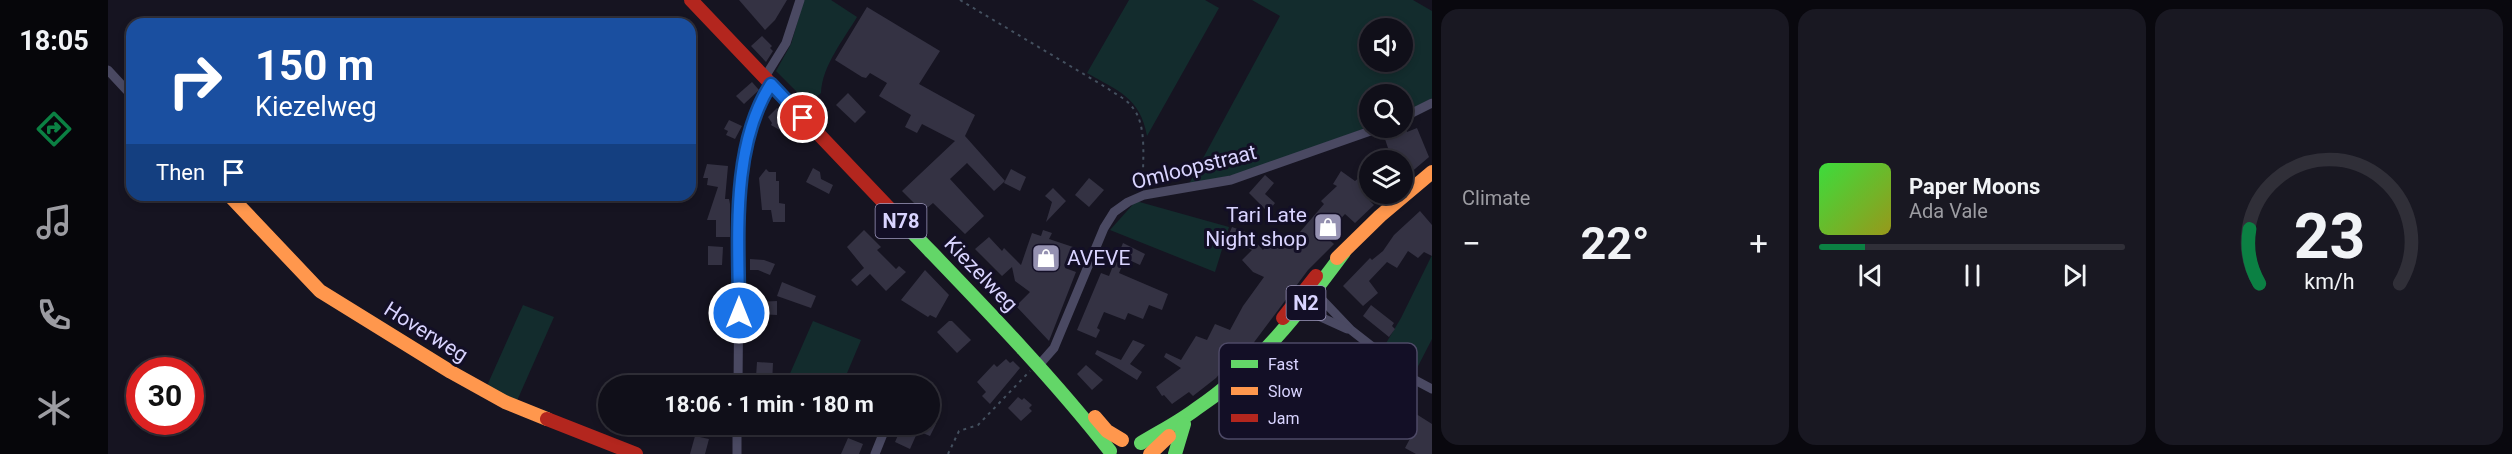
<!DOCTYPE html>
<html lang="en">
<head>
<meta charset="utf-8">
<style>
  :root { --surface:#100f19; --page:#191822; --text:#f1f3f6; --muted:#9c9ca2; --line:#302f38; --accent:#0b8043 }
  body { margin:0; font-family:Roboto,sans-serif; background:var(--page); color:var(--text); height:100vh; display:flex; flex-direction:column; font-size:22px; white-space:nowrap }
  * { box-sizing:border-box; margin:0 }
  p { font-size:20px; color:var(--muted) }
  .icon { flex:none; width:33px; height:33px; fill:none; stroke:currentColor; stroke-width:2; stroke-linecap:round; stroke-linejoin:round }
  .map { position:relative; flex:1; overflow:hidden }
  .panel { display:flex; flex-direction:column; gap:9px; padding:9px; background:#09080e; width:1080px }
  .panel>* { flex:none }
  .hud { position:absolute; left:18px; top:18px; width:570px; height:183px; border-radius:18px; box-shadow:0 3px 9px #0003,0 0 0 2px var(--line); background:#1a4fa0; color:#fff; overflow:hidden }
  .controls { position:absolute; left:1251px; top:18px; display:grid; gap:12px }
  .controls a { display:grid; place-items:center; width:54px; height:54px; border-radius:50%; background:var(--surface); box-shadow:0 3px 9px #0003,0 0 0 2px var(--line); font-size:30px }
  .speed { position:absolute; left:18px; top:357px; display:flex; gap:12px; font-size:30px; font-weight:700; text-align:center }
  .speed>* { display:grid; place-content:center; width:78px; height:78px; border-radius:50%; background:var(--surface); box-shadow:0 3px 9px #0003,0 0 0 2px var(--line); line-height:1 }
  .speed .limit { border:9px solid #d22; background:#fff; color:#111 }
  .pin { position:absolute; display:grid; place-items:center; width:51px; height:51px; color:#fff; margin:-26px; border:3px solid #fff; border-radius:50%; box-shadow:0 2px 6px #0007 }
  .me { position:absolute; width:66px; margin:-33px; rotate:0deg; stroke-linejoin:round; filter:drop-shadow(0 0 4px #0008) }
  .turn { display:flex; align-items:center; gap:21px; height:126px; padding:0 30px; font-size:27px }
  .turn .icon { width:78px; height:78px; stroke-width:2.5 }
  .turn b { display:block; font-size:42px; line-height:51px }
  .then { display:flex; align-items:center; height:57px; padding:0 30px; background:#0003; gap:12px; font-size:22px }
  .big { font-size:45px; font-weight:700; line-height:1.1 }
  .panel .widget { flex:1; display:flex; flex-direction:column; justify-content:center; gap:9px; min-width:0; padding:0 21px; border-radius:18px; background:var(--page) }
  .panel .dial { align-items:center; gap:0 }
  .dial svg { height:156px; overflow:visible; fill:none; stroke:var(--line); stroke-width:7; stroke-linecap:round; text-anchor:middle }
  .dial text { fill:var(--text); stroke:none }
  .song { display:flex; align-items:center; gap:18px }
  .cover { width:72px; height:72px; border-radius:9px; background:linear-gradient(135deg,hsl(120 70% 55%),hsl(60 70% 35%)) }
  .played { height:6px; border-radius:3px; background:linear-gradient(90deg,var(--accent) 15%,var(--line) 15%) }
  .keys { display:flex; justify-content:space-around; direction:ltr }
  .heat { display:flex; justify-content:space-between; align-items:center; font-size:33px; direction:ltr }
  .panel .tiles { flex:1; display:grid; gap:9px; grid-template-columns:repeat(3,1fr) }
  .trip { position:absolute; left:490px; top:375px; width:342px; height:60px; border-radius:30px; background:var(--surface); box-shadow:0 3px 9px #0003,0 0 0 2px var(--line); font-weight:700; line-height:60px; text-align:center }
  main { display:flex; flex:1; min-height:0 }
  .dock { display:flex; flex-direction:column; width:108px; justify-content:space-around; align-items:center; background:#06060a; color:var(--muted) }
  .dock .icon { width:42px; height:42px }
  .dock .selected { color:var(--accent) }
  .dock b { font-size:27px; color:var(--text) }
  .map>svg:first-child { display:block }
  .green { fill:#132c2d; fill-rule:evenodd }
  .building { fill:#343243 }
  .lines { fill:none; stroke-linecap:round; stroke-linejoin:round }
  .path { stroke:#44505f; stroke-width:2; stroke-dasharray:3 4.5; stroke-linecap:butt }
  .street { stroke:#4a4962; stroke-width:9 }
  .fast { stroke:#63d668; stroke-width:14 }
  .slow { stroke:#ff974d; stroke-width:14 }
  .jam { stroke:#b3261e; stroke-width:14 }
  .route-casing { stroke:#114b97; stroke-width:15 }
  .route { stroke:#1a73e8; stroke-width:10 }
  .labels { text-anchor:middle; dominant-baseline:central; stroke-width:6; stroke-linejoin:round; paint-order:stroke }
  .shield { fill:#130f26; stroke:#9e99be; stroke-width:1.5 }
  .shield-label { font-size:20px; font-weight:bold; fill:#d9d4ff }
  .street-label { font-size:21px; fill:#d9d4ff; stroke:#130f26 }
  .poi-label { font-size:21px; fill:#d9d4ff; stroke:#130f26; text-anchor:end }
  .key { fill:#130f26; stroke:#4e4a67; stroke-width:1.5 }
  .key-label { font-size:16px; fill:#d9d4ff }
</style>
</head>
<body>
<main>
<nav class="dock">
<b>18:05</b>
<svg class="icon selected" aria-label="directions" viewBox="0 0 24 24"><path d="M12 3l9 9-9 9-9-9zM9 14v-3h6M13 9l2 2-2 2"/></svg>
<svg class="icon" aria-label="music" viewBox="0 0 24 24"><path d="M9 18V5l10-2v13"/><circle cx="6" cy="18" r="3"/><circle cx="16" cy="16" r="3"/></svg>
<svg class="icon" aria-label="phone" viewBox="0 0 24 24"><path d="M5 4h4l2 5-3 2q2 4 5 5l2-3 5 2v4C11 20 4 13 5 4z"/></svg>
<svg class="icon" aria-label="climate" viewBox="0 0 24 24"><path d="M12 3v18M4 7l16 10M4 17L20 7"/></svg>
</nav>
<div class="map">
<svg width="1324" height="454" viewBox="0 0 1324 454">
  <rect width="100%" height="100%" fill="#161421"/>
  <g class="green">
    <path d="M 696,0 L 723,0 L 749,17 C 736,39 714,66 713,93 L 700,103 L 668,71 L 683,44 Z"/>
    <path d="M 1021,0 L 1097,0 L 1111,8 L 1039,136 C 1032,97 1010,91 979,73 Z"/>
    <path d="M 1144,0 L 1305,0 L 1324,11 L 1324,98 L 1295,114 L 1294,94 L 1262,94 L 1261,127 L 1130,174 L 1081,184 L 1172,16 ZM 1262,28 L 1294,28 L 1294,62 L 1262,62 Z"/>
    <path d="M 1028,201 L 1121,227 L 1107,272 L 1002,230 Z"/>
    <path d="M 1324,255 L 1324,339 L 1306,374 L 1274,350 L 1293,318 Z"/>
    <path d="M 415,305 L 446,317 L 408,403 L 378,388 Z"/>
    <path d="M 705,321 L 753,340 L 734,385 L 677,385 Z"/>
  </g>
  <g class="building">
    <path d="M 631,0 L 679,0 L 667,20 L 657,30 Z"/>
    <path d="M 759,7 L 832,51 L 811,84 L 867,115 L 857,136 L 897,181 L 886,191 L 859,163 L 842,179 L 876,216 L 857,234 L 825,203 L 819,208 L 810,207 L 794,191 L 847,141 L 814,124 L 809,133 L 797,127 L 803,115 L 771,96 L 779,83 L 762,73 L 758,78 L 754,77 L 727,60 Z"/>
    <path d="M 654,36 L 664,46 L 662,48 L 665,51 L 658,62 L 643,46 Z"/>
    <path d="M 644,82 L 651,90 L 636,104 L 628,96 Z"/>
    <path d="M 740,93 L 758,112 L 747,123 L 728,105 Z"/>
    <path d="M 669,108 L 693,133 L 687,139 L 663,125 L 664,123 L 660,117 Z"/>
    <path d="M 621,120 L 634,126 L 627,139 L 618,135 L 620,131 L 616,129 Z"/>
    <path d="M 1282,128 L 1298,128 L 1299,132 L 1309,128 L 1321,157 L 1294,180 L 1294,160 L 1276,160 L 1274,154 L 1281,151 L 1275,133 L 1282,130 Z"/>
    <path d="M 599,164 L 620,166 L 617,199 L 621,199 L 622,204 L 622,237 L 608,237 L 608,220 L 599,220 L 610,187 L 599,185 L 600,178 L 595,178 Z"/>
    <path d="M 705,168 L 712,172 L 713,179 L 725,185 L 721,194 L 698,182 Z"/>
    <path d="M 658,169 L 661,172 L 668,172 L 668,181 L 671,181 L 671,203 L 677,204 L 677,222 L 665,222 L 663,210 L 654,210 L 651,178 Z"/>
    <path d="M 903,169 L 918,177 L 912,191 L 896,183 Z"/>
    <path d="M 1262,169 L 1262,201 L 1266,205 L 1247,223 L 1237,214 L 1217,236 L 1226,244 L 1200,270 L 1144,345 L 1126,362 L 1124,360 L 1108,378 L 1085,396 L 1081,392 L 1064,404 L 1056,395 L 1054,396 L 1048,387 L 1073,368 L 1056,357 L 1058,353 L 1073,360 L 1088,336 L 1099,340 L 1107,324 L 1122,330 L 1135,306 L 1156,277 L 1145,272 L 1134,260 L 1144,250 L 1119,239 L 1124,227 L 1143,234 L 1142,236 L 1155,250 L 1164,237 L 1168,239 L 1170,236 L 1185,247 L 1196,236 L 1192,232 L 1216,204 L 1213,201 L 1229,186 L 1225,184 L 1233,171 L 1247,181 Z"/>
    <path d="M 1157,175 L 1166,183 L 1157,194 L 1167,203 L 1160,212 L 1141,193 Z"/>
    <path d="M 981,178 L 996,190 L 981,207 L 967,195 Z"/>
    <path d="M 945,188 L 958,201 L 938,222 L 944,202 L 937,196 Z"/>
    <path d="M 1312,211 L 1324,225 L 1324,256 L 1316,252 L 1310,258 L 1300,251 L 1289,268 L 1279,262 L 1261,281 L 1270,293 L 1255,306 L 1235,286 L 1262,258 L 1264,260 L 1275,251 L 1286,235 Z"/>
    <path d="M 756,230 L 773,247 L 769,250 L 788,269 L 791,266 L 798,272 L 778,291 L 762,274 L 749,286 L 743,280 L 756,268 L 739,247 Z"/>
    <path d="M 935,230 L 944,233 L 941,239 L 965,247 L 957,268 L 968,272 L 941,341 L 908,306 L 922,292 L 907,281 L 904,267 L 894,276 L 867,249 L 881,237 L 894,251 L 896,248 L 913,265 L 924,233 L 933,236 Z"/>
    <path d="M 1015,243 L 1037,254 L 1032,265 L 1010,255 Z"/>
    <path d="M 600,246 L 615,247 L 614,265 L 600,265 Z"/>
    <path d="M 642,259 L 656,260 L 667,264 L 662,275 L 650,270 L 642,270 Z"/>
    <path d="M 1007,261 L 1015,264 L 1011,273 L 1060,294 L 1054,310 L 1041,305 L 1035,319 L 1020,313 L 1017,320 L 996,312 L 989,328 L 992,330 L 988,338 L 969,330 L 993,273 L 1001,276 Z"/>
    <path d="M 817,270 L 841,295 L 828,318 L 822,315 L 820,317 L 793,300 Z"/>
    <path d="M 674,282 L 708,296 L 703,308 L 669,296 Z"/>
    <path d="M 669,301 L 669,315 L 651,314 L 651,302 Z"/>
    <path d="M 1263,305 L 1286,323 L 1284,326 L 1287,329 L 1281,337 L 1255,316 Z"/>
    <path d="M 841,321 L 844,321 L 863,340 L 849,353 L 829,332 Z"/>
    <path d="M 1025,340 L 1037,345 L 1022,364 L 1034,372 L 1029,380 L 987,354 L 989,350 L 1013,360 Z"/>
    <path d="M 898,359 L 902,363 L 905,361 L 912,368 L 882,404 L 874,396 L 878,392 L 869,382 L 886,364 L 889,367 Z"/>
    <path d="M 649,362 L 665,363 L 664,385 L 645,385 L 645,377 L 648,377 Z"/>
    <path d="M 978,365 L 995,380 L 984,390 L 969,374 Z"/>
    <path d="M 910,397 L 914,400 L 916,398 L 924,405 L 921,408 L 924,411 L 913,421 L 900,408 Z"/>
    <path d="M 1305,412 L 1324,424 L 1324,454 L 1308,454 L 1297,448 L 1305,433 L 1295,428 Z"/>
    <path d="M 795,424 L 828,424 L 822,436 L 810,431 L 802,449 L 787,442 Z"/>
    <path d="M 587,436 L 601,439 L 597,454 L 582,454 Z"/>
    <path d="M 740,438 L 755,444 L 751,454 L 733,454 Z"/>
  </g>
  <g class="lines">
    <g class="path">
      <path d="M 852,0 L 999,88 C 1007,94 1019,99 1025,108 C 1040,127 1034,163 1035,186"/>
      <path d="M 840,454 L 851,431 L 870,425 L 922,371"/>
    </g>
    <g class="street">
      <path d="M 0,70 L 24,96"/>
      <path d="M 657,77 L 678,43 L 692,0"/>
      <path d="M 1294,118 L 1324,103"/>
      <path d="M 1203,288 L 1243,330 L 1307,380 L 1324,389"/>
      <path d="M 1193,305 L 1206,314 L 1239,329"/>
      <path d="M 931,365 L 946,348 L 996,228 L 1006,212 L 1020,202 L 1036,195 L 1123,180 L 1271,128"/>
      <path d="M 630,386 C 630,347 631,309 631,271 C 631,209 627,138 663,84"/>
      <path d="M 629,454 L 629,424"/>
      <path d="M 767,454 L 779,424"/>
    </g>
    <g class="fast">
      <path d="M 801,229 C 870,301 940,372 1002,451"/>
      <path d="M 1033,443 C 1051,432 1071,422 1088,409 C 1148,369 1194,309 1236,252"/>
      <path d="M 1067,454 L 1076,424"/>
    </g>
    <g class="slow">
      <path d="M 121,195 L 212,291 L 343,372 L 397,402 L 439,419"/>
      <path d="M 1229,258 L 1272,216 L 1324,172"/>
      <path d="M 987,417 L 999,431 L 1014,440"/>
      <path d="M 1042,454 L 1061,436"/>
    </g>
    <g class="jam">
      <path d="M 583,0 L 801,229"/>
      <path d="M 1175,318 L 1208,276"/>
      <path d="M 439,419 L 528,454"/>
    </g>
  </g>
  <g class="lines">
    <g class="route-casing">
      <path id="route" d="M 631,313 C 631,241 622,147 663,84 L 695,118"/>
    </g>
    <use href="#route" class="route"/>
  </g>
  <defs>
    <g id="shop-square" transform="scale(1.5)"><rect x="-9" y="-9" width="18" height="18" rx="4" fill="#9591b1" stroke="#130f26"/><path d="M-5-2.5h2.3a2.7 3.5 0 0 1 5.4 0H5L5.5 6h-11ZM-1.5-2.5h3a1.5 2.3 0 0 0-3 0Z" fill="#fff"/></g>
  </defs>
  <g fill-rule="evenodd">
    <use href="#shop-square" x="1220" y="227"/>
    <use href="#shop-square" x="938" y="258"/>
  </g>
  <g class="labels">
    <g class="shield">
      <rect x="767.5" y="204" width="51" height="34" rx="4.5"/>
      <rect x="1178.5" y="286" width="39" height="34" rx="4.5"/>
    </g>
    <g class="shield-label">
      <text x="793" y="221">N78</text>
      <text x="1198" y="303">N2</text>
    </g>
    <g class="street-label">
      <text transform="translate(1086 167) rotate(-14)">Omloopstraat</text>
      <text transform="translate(873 274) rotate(46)">Kiezelweg</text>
      <text transform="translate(318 332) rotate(32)">Hoverweg</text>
    </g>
    <g class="poi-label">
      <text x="1199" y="215">Tari Late<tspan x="1199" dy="24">Night shop</tspan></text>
      <text x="959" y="258" text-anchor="start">AVEVE</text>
    </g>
  </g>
  <rect x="1111" y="343" width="198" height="96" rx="9" class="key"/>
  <rect x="1123" y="360" width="27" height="8" fill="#63d668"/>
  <rect x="1123" y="387" width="27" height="8" fill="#ff974d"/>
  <rect x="1123" y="414" width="27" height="8" fill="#b3261e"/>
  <g class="key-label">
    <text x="1160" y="370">Fast</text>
    <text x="1160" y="397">Slow</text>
    <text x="1160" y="424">Jam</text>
  </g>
</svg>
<div class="controls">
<a><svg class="icon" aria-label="sound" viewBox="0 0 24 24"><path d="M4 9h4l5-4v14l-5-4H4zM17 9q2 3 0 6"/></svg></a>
<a><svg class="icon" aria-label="search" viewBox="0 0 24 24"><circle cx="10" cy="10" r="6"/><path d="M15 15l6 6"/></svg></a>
<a><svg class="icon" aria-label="layers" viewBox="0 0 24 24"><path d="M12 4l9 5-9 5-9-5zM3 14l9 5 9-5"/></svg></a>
</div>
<div class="speed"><div class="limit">30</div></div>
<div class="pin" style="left:695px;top:118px;background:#d93025"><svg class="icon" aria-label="arrive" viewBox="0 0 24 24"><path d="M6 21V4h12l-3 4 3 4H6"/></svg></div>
<svg class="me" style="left:631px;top:313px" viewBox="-20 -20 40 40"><circle r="17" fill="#1a73e8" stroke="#fff" stroke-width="3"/><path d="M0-11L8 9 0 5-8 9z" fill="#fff"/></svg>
<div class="trip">18:06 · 1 min · 180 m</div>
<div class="hud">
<div class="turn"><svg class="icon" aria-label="right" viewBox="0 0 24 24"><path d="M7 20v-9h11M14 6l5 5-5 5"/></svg><div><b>150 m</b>Kiezelweg</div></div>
<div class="then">Then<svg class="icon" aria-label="arrive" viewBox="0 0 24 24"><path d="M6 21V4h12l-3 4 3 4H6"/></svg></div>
</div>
</div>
<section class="panel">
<div class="tiles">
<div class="widget"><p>Climate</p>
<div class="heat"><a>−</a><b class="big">22°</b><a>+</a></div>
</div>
<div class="widget">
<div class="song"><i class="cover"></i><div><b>Paper Moons</b><p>Ada Vale</p></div></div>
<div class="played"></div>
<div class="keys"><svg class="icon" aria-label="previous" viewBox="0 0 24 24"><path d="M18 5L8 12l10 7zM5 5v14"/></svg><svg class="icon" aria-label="pause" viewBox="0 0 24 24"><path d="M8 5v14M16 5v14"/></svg><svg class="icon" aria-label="next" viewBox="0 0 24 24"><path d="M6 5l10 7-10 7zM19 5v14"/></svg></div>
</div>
<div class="widget dial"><svg viewBox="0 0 100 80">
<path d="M14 69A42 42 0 1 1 86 69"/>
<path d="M14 69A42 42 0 0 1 9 41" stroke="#0b8043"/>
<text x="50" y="56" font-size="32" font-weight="700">23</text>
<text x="50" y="72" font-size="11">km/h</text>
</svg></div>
</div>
</section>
</main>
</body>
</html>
